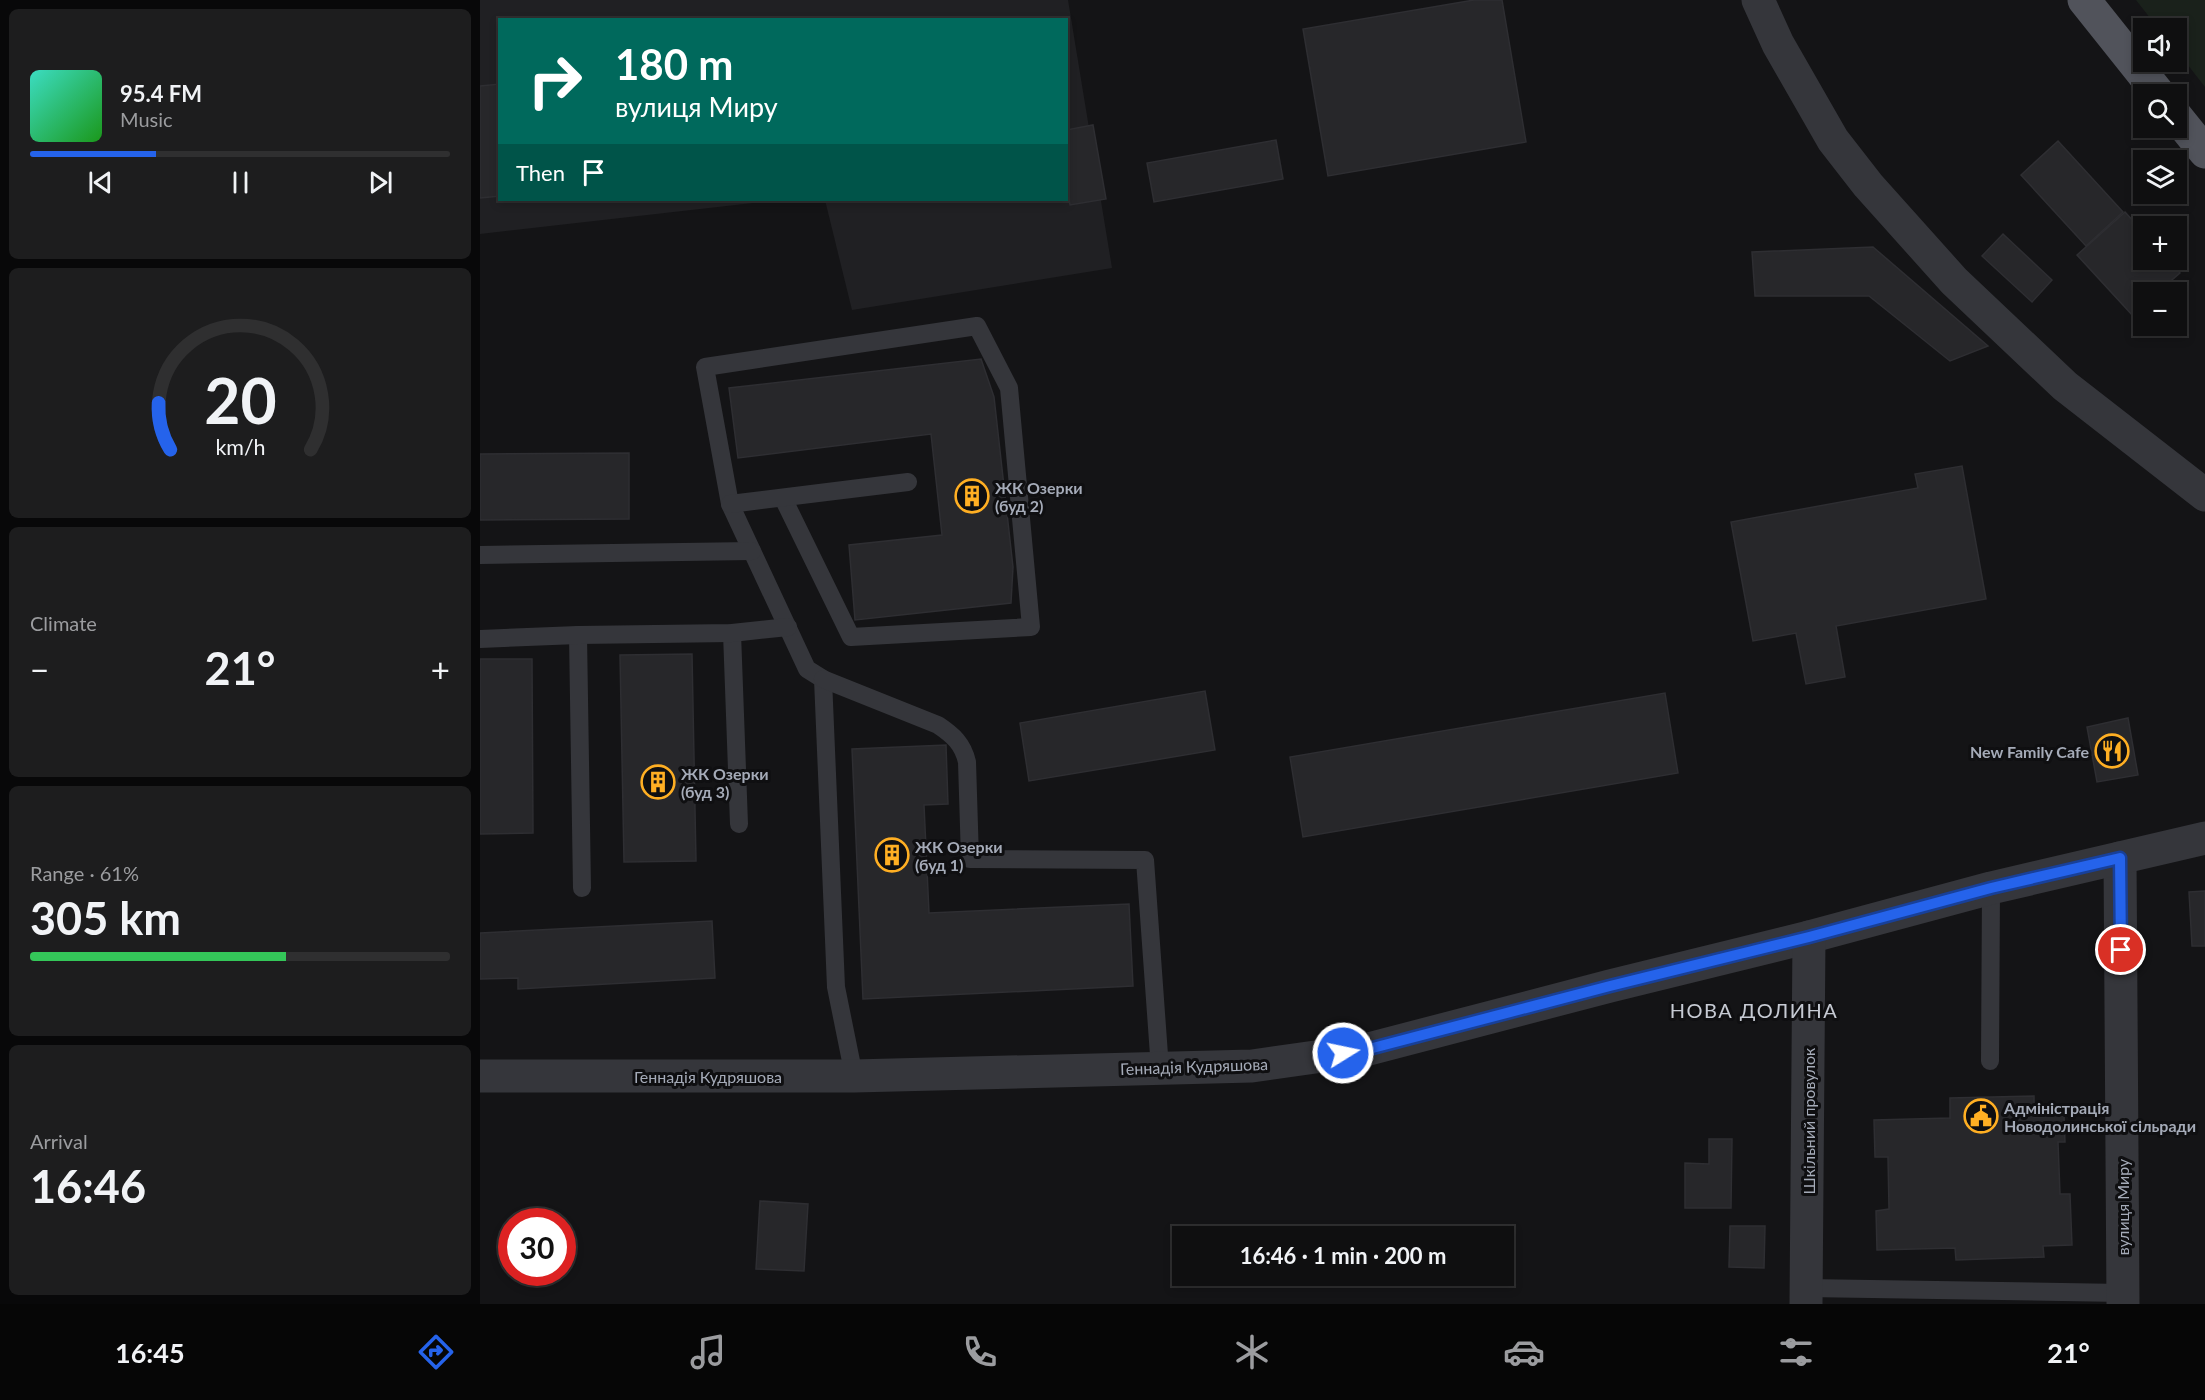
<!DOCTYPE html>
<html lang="en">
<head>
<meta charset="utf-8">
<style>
  :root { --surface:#0f0f10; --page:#1d1d1e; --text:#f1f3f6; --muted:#9b9c9f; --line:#2f2f30; --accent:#2563eb }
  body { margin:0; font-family:Lato,sans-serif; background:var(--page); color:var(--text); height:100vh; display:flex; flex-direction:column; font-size:22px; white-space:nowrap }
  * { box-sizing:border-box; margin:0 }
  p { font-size:20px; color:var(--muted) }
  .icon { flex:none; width:33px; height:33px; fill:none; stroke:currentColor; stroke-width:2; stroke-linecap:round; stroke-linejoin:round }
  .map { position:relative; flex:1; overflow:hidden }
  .sheet { display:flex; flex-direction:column; gap:9px; padding:9px; background:#080809; width:480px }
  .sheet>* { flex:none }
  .hud { position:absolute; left:18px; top:18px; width:570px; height:183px; border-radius:0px; box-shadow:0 3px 9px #0003,0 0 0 2px var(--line); background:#00695c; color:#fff; overflow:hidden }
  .tools { position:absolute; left:1653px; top:18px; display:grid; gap:12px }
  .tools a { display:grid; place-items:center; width:54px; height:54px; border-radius:0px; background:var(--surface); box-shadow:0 3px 9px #0003,0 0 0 2px var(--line); font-size:30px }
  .speed { position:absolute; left:18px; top:1208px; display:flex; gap:12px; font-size:30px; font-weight:700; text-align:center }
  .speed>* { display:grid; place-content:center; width:78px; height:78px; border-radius:50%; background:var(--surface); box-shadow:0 3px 9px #0003,0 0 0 2px var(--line); line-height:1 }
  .speed .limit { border:9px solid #d22; background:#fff; color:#111 }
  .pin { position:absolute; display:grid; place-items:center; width:51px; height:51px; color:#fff; margin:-26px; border:3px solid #fff; border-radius:50%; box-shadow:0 2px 6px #0007 }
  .me { position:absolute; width:66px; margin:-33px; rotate:80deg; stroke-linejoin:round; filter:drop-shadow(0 0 4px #0008) }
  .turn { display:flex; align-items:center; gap:21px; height:126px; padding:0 18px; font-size:27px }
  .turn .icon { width:78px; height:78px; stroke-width:2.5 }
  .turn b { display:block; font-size:42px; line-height:51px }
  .then { display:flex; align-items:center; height:57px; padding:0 18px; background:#0003; gap:12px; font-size:22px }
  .big { font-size:45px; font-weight:700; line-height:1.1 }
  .sheet .card { flex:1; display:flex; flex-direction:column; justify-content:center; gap:9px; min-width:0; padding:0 21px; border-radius:9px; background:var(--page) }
  .sheet .dial { align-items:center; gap:0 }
  .dial svg { height:156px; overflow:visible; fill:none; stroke:var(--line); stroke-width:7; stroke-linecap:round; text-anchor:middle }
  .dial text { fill:var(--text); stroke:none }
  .song { display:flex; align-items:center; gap:18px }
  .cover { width:72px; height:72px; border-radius:9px; background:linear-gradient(135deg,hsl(170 70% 55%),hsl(120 70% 35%)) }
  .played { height:6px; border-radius:3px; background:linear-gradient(90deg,var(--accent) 30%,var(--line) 30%) }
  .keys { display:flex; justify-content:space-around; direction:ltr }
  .heat { display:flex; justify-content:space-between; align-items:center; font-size:33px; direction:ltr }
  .charge { height:9px; border-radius:4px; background:linear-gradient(90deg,#34c759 61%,var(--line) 0) }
  .trip { position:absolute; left:692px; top:1226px; width:342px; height:60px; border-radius:0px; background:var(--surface); box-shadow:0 3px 9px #0003,0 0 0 2px var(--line); font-weight:700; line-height:60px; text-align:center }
  .menu { display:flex; height:96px; justify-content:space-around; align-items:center; background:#060606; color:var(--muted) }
  .menu .icon { width:42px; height:42px }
  .menu .active { color:var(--accent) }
  .menu b { font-size:27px; color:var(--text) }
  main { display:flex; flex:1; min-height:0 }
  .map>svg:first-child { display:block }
  .built { fill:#202023 }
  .green { fill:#1a211b }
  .building { fill:#27272a; stroke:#2e2e32; stroke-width:1.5 }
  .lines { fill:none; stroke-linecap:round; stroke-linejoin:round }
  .lane { stroke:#35363b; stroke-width:18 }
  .street { stroke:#35363b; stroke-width:33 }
  .primary { stroke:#51535b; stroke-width:33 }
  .route-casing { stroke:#184099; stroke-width:15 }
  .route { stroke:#2563eb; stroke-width:10 }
  .labels { text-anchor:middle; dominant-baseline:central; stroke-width:6; stroke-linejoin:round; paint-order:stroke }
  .poi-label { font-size:16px; font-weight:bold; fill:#a5abb8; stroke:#0f0f11; text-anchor:start }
  .street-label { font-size:16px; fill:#a5abb8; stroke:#0f0f11 }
  .quarter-label { font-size:20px; letter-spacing:1.5px; fill:#c6cad3; stroke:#0f0f11 }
</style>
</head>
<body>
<main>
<section class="sheet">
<div class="card">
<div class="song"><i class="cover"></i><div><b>95.4 FM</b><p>Music</p></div></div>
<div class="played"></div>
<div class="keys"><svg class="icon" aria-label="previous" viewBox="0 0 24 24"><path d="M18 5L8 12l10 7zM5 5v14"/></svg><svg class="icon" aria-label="pause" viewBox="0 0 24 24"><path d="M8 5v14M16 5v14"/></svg><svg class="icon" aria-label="next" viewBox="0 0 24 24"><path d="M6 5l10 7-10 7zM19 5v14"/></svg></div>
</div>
<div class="card dial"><svg viewBox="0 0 100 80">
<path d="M14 69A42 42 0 1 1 86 69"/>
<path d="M14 69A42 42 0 0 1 8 45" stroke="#2563eb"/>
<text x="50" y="56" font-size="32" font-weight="700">20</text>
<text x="50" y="72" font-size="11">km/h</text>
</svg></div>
<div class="card"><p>Climate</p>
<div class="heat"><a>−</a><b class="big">21°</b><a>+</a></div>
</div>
<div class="card"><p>Range · 61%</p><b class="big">305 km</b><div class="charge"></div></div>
<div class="card"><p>Arrival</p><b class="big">16:46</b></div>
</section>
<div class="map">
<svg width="1725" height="1304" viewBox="0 0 1725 1304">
  <rect width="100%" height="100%" fill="#141416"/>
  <path class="built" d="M 0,0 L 588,0 L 632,268 L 372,310 L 345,200 L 586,200 L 586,20 L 20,20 L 20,200 L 299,200 L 0,234 Z"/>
  <path class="green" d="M 1656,0 L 1725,0 L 1725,87 L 1697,51 L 1696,28 L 1678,28 Z"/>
  <g class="building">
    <path d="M 994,0 L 1022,0 L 1046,142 L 848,176 L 823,29 Z"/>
    <path d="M 20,84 L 20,196 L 0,198 L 0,86 Z"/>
    <path d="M 613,125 L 626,199 L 590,205 L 586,183 L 586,130 Z"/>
    <path d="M 796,140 L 803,179 L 674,202 L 667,163 Z"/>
    <path d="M 1578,141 L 1643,212 L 1606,246 L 1541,175 Z"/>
    <path d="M 1645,212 L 1664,233 L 1664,260 L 1688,260 L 1700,273 L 1678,292 L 1664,292 L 1664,306 L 1653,316 L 1597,255 Z"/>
    <path d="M 1523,234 L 1572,280 L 1552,302 L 1502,256 Z"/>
    <path d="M 1393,247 L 1508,346 L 1470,361 L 1389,296 L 1275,296 L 1272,252 Z"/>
    <path d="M 501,359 L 514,397 L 533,567 L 531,603 L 375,620 L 369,545 L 462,535 L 451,434 L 258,458 L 249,388 Z"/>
    <path d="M 149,453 L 149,519 L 0,520 L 0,454 Z"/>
    <path d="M 1482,466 L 1506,599 L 1356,626 L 1365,677 L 1326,684 L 1316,633 L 1273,641 L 1251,522 L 1438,488 L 1435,474 Z"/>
    <path d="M 212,654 L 216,861 L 144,862 L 140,655 Z"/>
    <path d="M 0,659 L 52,659 L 53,833 L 0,834 Z"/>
    <path d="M 725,691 L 735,750 L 549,781 L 540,723 Z"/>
    <path d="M 1185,693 L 1198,773 L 823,837 L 810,757 Z"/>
    <path d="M 1648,718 L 1658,775 L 1617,782 L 1607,727 Z"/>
    <path d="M 466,745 L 468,804 L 444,805 L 449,913 L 649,904 L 653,986 L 383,999 L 372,749 Z"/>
    <path d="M 1725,891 L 1725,946 L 1712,946 L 1709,892 Z"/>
    <path d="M 232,921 L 235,978 L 38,989 L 38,978 L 0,979 L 0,933 Z"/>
    <path d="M 1554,1096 L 1554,1117 L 1584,1116 L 1585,1142 L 1578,1142 L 1580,1194 L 1590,1194 L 1592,1245 L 1563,1246 L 1564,1257 L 1476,1260 L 1475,1248 L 1397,1250 L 1396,1211 L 1409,1209 L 1408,1157 L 1395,1157 L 1394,1120 L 1470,1118 L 1470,1098 Z"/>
    <path d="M 1229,1139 L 1252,1139 L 1251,1208 L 1205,1208 L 1205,1163 L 1229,1164 Z"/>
    <path d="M 280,1201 L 328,1204 L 324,1271 L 276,1269 Z"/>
    <path d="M 1250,1226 L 1285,1226 L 1284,1268 L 1249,1267 Z"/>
  </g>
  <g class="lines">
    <g class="lane">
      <path d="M 303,498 L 371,637 L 551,627 L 529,388 L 497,326 L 225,367 L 250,504 L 327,669 L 343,679 L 356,987 L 374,1076"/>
      <path d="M 250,504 L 428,482"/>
      <path d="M 0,555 L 272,551"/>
      <path d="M 252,633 L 259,824"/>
      <path d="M 98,635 L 102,888"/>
      <path d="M 0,639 L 98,635 L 252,633 L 308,627"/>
      <path d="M 343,679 L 458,725 C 473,735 483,744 487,762 L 490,859 L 665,860 L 680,1069"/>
      <path d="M 1510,1061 L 1511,888"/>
      <path d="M 1326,1288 L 1643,1293"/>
    </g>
    <g class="street">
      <path d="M 1278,0 L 1298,44 L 1353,140 L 1388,185 L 1474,281 L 1585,386 L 1725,495"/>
      <path d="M 1640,858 L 1643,1304"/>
      <path d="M 0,1076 L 374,1076 L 772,1066 L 885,1050 L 1130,986 L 1329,937 L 1511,888 L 1725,838"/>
      <path d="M 1326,1304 L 1329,937"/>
    </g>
    <g class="primary">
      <path d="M 1604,0 L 1679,94"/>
      <path d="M 1696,116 L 1725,152"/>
    </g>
  </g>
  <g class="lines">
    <g class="route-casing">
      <path id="route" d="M 863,1053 L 885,1050 L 1130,986 L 1329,937 L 1511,888 L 1640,858 L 1641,950"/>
    </g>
    <use href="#route" class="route"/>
  </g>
  <defs>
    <g id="building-ring" transform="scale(1.725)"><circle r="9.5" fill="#0f0f11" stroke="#ffaf23" stroke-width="1.5"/><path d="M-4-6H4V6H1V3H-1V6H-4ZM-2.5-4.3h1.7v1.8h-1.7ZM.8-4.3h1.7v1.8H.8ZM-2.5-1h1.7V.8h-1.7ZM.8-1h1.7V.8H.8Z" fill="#ffaf23"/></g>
    <g id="restaurant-ring" transform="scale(1.725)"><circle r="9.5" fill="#0f0f11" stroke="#ffaf23" stroke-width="1.5"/><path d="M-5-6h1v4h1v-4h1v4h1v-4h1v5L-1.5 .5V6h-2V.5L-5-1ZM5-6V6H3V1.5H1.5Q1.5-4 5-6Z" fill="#ffaf23"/></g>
    <g id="civic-ring" transform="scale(1.725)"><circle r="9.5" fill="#0f0f11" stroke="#ffaf23" stroke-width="1.5"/><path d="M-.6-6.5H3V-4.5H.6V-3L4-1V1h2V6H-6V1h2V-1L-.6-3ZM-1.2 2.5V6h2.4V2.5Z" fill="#ffaf23"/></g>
  </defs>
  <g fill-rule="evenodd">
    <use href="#building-ring" x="492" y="496"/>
    <use href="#restaurant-ring" x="1632" y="751"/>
    <use href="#building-ring" x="178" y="782"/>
    <use href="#building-ring" x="412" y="855"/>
    <use href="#civic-ring" x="1501" y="1116"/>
  </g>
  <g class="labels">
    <g class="poi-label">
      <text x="515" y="487">ЖК Озерки<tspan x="515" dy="18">(буд 2)</tspan></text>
      <text x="1609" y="751" text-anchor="end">New Family Cafe</text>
      <text x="201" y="773">ЖК Озерки<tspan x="201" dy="18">(буд 3)</tspan></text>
      <text x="435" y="846">ЖК Озерки<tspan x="435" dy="18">(буд 1)</tspan></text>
      <text x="1524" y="1107">Адміністрація<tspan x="1524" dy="18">Новодолинської сільради</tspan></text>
    </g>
    <g class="street-label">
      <text transform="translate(714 1066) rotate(-2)">Геннадія Кудряшова</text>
      <text x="228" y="1076">Геннадія Кудряшова</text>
      <text transform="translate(1328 1121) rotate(-90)">Шкільний провулок</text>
      <text transform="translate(1642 1207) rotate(-90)">вулиця Миру</text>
    </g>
    <g class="quarter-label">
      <text x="1274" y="1010">НОВА ДОЛИНА</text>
    </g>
  </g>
</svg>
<div class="tools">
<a><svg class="icon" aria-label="sound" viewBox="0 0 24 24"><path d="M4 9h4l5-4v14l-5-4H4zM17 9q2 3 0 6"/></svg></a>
<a><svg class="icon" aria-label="search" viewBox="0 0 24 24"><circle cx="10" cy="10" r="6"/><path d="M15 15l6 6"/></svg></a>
<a><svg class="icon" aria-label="layers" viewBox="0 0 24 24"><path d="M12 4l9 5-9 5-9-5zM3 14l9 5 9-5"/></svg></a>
<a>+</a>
<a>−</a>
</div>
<div class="speed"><div class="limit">30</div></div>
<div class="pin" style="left:1641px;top:950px;background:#d93025"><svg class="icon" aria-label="arrive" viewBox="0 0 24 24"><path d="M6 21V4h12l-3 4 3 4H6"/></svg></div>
<svg class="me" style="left:863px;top:1053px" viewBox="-20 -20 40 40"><circle r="17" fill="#2563eb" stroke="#fff" stroke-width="3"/><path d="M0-11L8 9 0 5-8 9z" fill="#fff"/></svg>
<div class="trip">16:46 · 1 min · 200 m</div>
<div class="hud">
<div class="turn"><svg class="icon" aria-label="right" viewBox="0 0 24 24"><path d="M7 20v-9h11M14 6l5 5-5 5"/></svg><div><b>180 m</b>вулиця Миру</div></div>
<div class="then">Then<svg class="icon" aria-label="arrive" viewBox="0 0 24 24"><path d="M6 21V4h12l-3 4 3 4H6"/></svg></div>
</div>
</div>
</main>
<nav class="menu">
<b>16:45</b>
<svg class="icon active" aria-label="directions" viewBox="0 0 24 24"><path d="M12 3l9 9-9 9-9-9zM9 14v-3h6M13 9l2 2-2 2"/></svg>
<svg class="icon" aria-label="music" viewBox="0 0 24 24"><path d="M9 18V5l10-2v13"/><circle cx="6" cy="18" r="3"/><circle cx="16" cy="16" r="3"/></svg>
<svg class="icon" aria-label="phone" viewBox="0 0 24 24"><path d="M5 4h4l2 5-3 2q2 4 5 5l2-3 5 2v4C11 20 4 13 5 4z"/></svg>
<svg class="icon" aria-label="climate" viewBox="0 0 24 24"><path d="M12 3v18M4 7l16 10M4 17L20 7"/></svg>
<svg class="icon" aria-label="car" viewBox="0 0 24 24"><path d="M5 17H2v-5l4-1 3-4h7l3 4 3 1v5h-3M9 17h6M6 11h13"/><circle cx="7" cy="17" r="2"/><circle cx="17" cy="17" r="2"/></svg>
<svg class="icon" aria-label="filters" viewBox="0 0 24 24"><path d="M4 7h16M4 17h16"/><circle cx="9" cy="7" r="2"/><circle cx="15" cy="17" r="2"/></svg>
<b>21°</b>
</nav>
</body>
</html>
